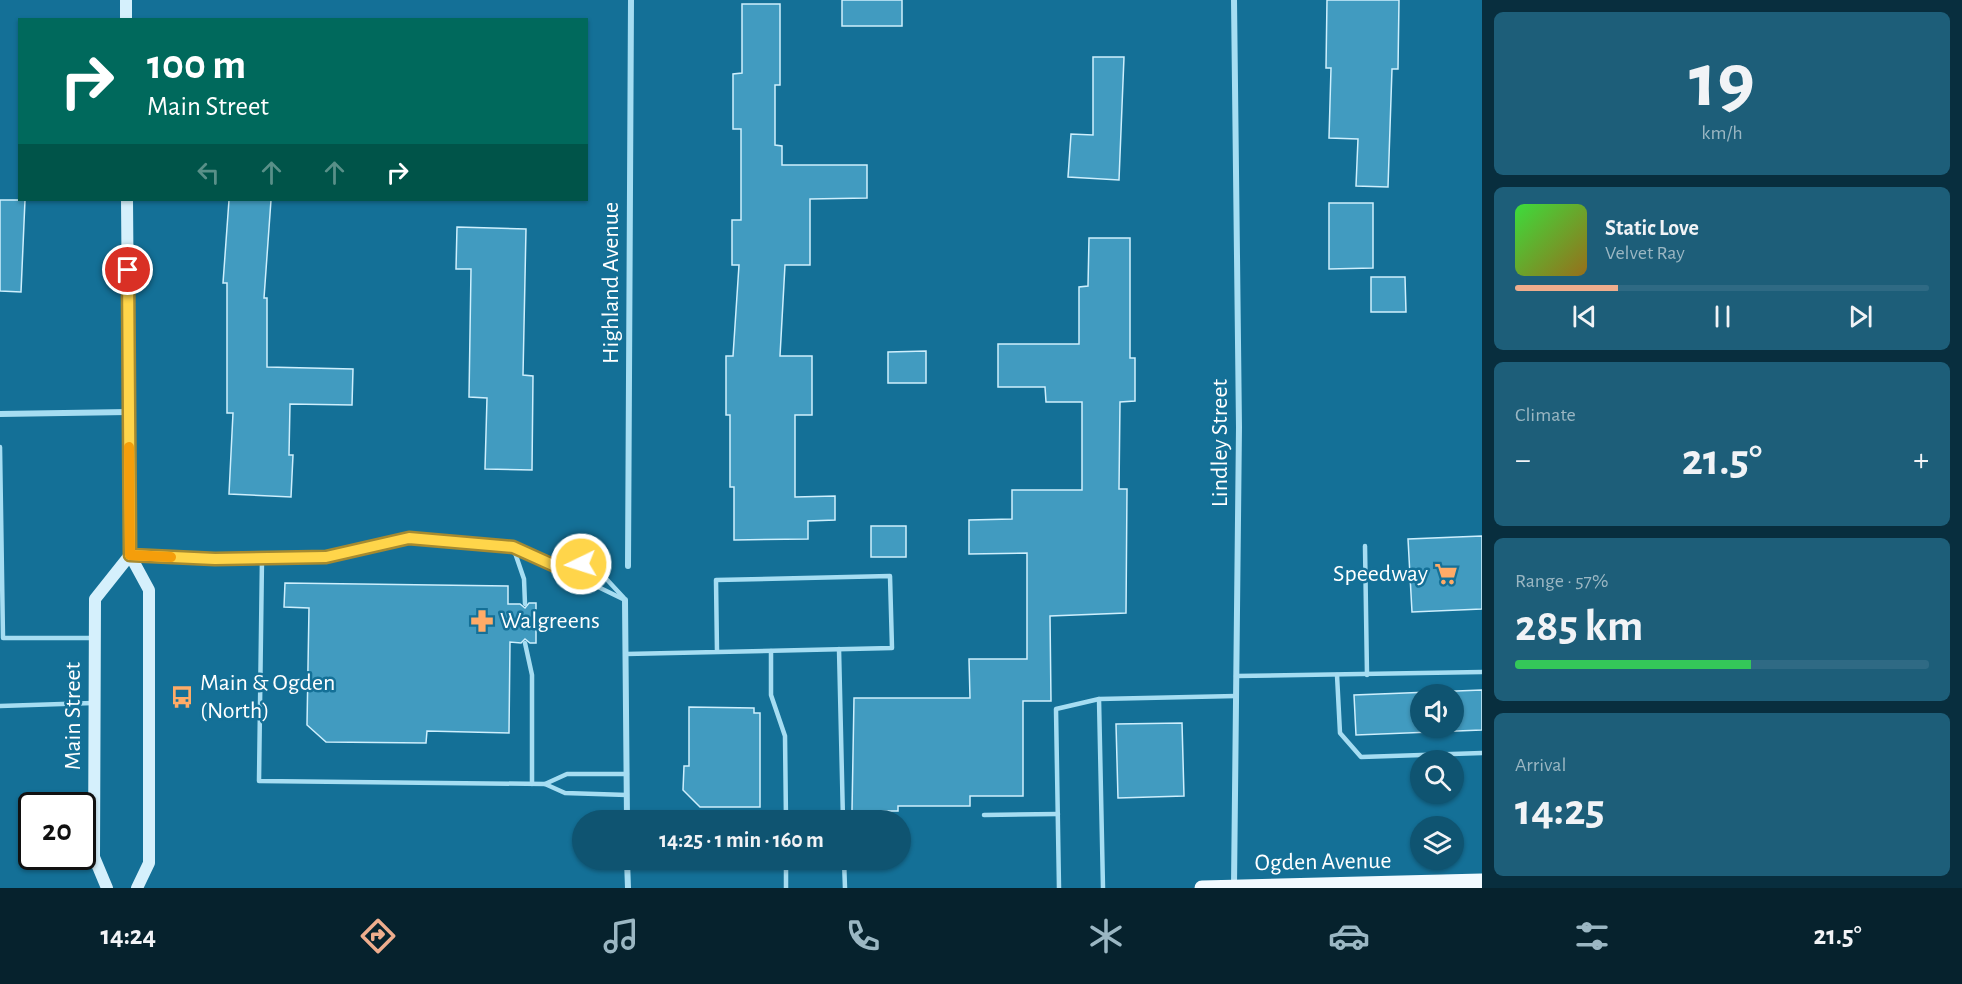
<!DOCTYPE html>
<html lang="en">
<head>
<meta charset="utf-8">
<style>
  :root { --surface:#0f5471; --page:#1d5e79; --text:#f1f3f6; --muted:#9bb7c3; --line:#2f6a84; --accent:#eead8d }
  body { margin:0; font-family:"Alegreya Sans",sans-serif; background:var(--page); color:var(--text); height:100vh; display:flex; flex-direction:column; font-size:22px; white-space:nowrap }
  * { box-sizing:border-box; margin:0 }
  p { font-size:20px; color:var(--muted) }
  .icon { flex:none; width:33px; height:33px; fill:none; stroke:currentColor; stroke-width:2; stroke-linecap:round; stroke-linejoin:round }
  .map { position:relative; flex:1; overflow:hidden }
  .side { display:flex; flex-direction:column; gap:12px; padding:12px; background:#082e3e; width:480px }
  .side>* { flex:none }
  .banner { position:absolute; left:18px; top:18px; width:570px; height:183px; border-radius:0px; box-shadow:0 2px 4px #0004; background:#00695c; color:#fff; overflow:hidden }
  .tools { position:absolute; left:1410px; top:684px; display:grid; gap:12px }
  .tools a { display:grid; place-items:center; width:54px; height:54px; border-radius:50%; background:var(--surface); box-shadow:0 2px 4px #0004; font-size:30px }
  .speed { position:absolute; left:18px; top:792px; display:flex; gap:12px; font-size:30px; font-weight:700; text-align:center }
  .speed>* { display:grid; place-content:center; width:78px; height:78px; border-radius:50%; background:var(--surface); box-shadow:0 2px 4px #0004; line-height:1 }
  .speed .limit { border:3px solid #111; border-radius:9px; background:#fff; color:#111 }
  .pin { position:absolute; display:grid; place-items:center; width:51px; height:51px; color:#fff; margin:-26px; border:3px solid #fff; border-radius:50%; box-shadow:0 2px 6px #0007 }
  .me { position:absolute; width:66px; margin:-33px; rotate:266deg; stroke-linejoin:round; filter:drop-shadow(0 0 4px #0008) }
  .turn { display:flex; align-items:center; gap:21px; height:126px; padding:0 30px; font-size:27px }
  .turn .icon { width:78px; height:78px; stroke-width:2.5 }
  .turn b { display:block; font-size:42px; line-height:51px }
  .lanes { display:flex; align-items:center; height:57px; padding:0 30px; background:#0003; justify-content:center; gap:30px; direction:ltr }
  .lanes .off { opacity:.35 }
  .big { font-size:45px; font-weight:700; line-height:1.1 }
  .side .tile { flex:1; display:flex; flex-direction:column; justify-content:center; gap:9px; min-width:0; padding:0 21px; border-radius:9px; background:var(--page) }
  .side .dial { align-items:center; gap:0 }
  .dial b { font-size:78px; line-height:1 }
  .song { display:flex; align-items:center; gap:18px }
  .cover { width:72px; height:72px; border-radius:9px; background:linear-gradient(135deg,hsl(120 70% 55%),hsl(40 70% 35%)) }
  .played { height:6px; border-radius:3px; background:linear-gradient(90deg,var(--accent) 25%,var(--line) 25%) }
  .keys { display:flex; justify-content:space-around; direction:ltr }
  .heat { display:flex; justify-content:space-between; align-items:center; font-size:33px; direction:ltr }
  .charge { height:9px; border-radius:4px; background:linear-gradient(90deg,#34c759 57%,var(--line) 0) }
  .trip { position:absolute; left:572px; top:810px; width:339px; height:60px; border-radius:30px; background:var(--surface); box-shadow:0 2px 4px #0004; font-weight:700; line-height:60px; text-align:center }
  .dock { display:flex; height:96px; justify-content:space-around; align-items:center; background:#06222d; color:var(--muted) }
  .dock .icon { width:42px; height:42px }
  .dock .selected { color:var(--accent) }
  .dock b { font-size:27px; color:var(--text) }
  main { display:flex; flex:1; min-height:0 }
  .map>svg:first-child { display:block }
  .building { fill:#419bc0; stroke:#ceeffd; stroke-width:1.5; fill-rule:evenodd }
  .lines { fill:none; stroke-linecap:round; stroke-linejoin:round }
  .lane { stroke:#a6ddf2; stroke-width:4.5 }
  .street { stroke:#a6ddf2; stroke-width:6 }
  .secondary { stroke:#d5f0fc; stroke-width:12 }
  .primary { stroke:#f1faff; stroke-width:15 }
  .route-casing { stroke:#a68a30; stroke-width:15 }
  .route { stroke:#ffd54a; stroke-width:10 }
  .slow { stroke:#f59e0b; stroke-width:10 }
  .labels { text-anchor:middle; dominant-baseline:central; stroke-width:5; stroke-linejoin:round; paint-order:stroke }
  .street-label { font-size:24px; fill:#fff; stroke:#147097 }
  .poi-label { font-size:24px; fill:#fff; stroke:#147097; text-anchor:start }
</style>
</head>
<body>
<main>
<div class="map">
<svg width="1482" height="888" viewBox="0 0 1482 888">
  <rect width="100%" height="100%" fill="#147097"/>
  <g class="building">
    <rect x="842" y="0" width="60" height="26"/>
    <path d="M 1327,0 L 1399,0 L 1398,69 L 1392,69 L 1388,187 L 1356,186 L 1358,139 L 1329,138 L 1331,68 L 1326,68 Z"/>
    <path d="M 742,4 L 780,4 L 780,85 L 775,85 L 775,145 L 782,146 L 782,165 L 867,165 L 867,198 L 810,199 L 810,265 L 785,265 L 780,356 L 812,356 L 812,415 L 795,415 L 795,497 L 835,496 L 835,520 L 808,521 L 808,539 L 734,540 L 734,487 L 730,487 L 730,415 L 726,415 L 726,356 L 733,356 L 739,265 L 732,265 L 732,220 L 741,220 L 741,129 L 733,129 L 733,74 L 742,73 Z"/>
    <path d="M 1093,57 L 1124,57 L 1119,180 L 1068,177 L 1071,134 L 1093,135 Z"/>
    <path d="M 0,200 L 25,200 L 21,292 L 0,291 Z"/>
    <path d="M 229,200 L 271,200 L 264,298 L 267,298 L 267,367 L 353,369 L 352,405 L 290,404 L 289,455 L 293,455 L 291,497 L 229,494 L 233,413 L 227,413 L 227,283 L 223,283 Z"/>
    <path d="M 1329,203 L 1373,203 L 1373,268 L 1329,269 Z"/>
    <path d="M 457,227 L 526,229 L 523,375 L 533,376 L 532,470 L 485,469 L 487,398 L 469,397 L 471,269 L 456,269 Z"/>
    <path d="M 1089,238 L 1130,238 L 1130,358 L 1135,358 L 1135,401 L 1120,402 L 1119,489 L 1127,489 L 1126,613 L 1050,616 L 1051,701 L 1023,701 L 1023,796 L 970,796 L 970,806 L 898,806 L 898,811 L 852,811 L 854,698 L 970,698 L 969,659 L 1027,659 L 1027,553 L 969,554 L 969,520 L 1012,519 L 1012,490 L 1082,490 L 1082,402 L 1046,402 L 1045,387 L 998,387 L 998,344 L 1079,344 L 1079,287 L 1088,286 Z"/>
    <path d="M 1371,277 L 1405,277 L 1406,312 L 1371,312 Z"/>
    <path d="M 926,351 L 926,383 L 888,383 L 888,352 Z"/>
    <rect x="871" y="526" width="35" height="31"/>
    <path d="M 1482,536 L 1482,609 L 1412,612 L 1408,539 Z"/>
    <path d="M 285,583 L 508,586 L 508,604 L 520,604 L 525,608 L 529,603 L 536,603 L 536,643 L 530,643 L 525,639 L 521,643 L 510,642 L 509,733 L 427,731 L 426,743 L 326,742 L 307,725 L 309,608 L 284,607 Z"/>
    <path d="M 1482,690 L 1482,730 L 1356,735 L 1354,695 ZM 1420,694 L 1454,694 L 1454,728 L 1420,728 Z"/>
    <path d="M 689,707 L 754,708 L 754,713 L 760,713 L 760,807 L 700,807 L 683,790 L 684,766 L 689,766 Z"/>
    <path d="M 1182,723 L 1184,796 L 1118,798 L 1116,724 Z"/>
  </g>
  <g class="lines">
    <g class="lane">
      <path d="M 0,447 L 3,638 L 94,638"/>
      <path d="M 1365,546 L 1367,675"/>
      <path d="M 513,547 L 524,579 L 525,604"/>
      <path d="M 131,555 L 215,559 L 326,557 L 409,538 L 513,547 L 555,566 L 571,580 L 592,584 L 625,600"/>
      <path d="M 262,558 L 259,781 L 545,784 L 565,793 L 627,795"/>
      <path d="M 555,566 L 574,561 L 598,570 L 624,598"/>
      <path d="M 525,643 L 532,675 L 532,784"/>
      <path d="M 839,649 L 843,820"/>
      <path d="M 771,651 L 771,695 L 785,736 L 786,820"/>
      <path d="M 626,654 L 892,648 L 890,576 L 716,580 L 717,652"/>
      <path d="M 1337,675 L 1340,733 L 1361,757 L 1482,753"/>
      <path d="M 1236,676 L 1482,672"/>
      <path d="M 0,706 L 93,703"/>
      <path d="M 545,784 L 567,774 L 627,774"/>
      <path d="M 984,815 L 1058,814"/>
      <path d="M 786,860 L 786,888"/>
      <path d="M 844,860 L 845,888"/>
      <path d="M 1059,888 L 1056,709 L 1099,699"/>
      <path d="M 1103,888 L 1099,699 L 1236,696"/>
    </g>
    <g class="street">
      <path d="M 1234,0 L 1239,427 L 1234,886"/>
      <path d="M 0,414 L 128,412"/>
      <path d="M 628,566 L 631,0"/>
      <path d="M 625,600 L 627,820"/>
      <path d="M 627,860 L 628,888"/>
    </g>
    <g class="secondary">
      <path d="M 126,0 L 126,20"/>
      <path d="M 127,200 L 130,555 L 149,590 L 149,863 L 137,888"/>
      <path d="M 107,888 L 94,857 L 95,599 L 130,555"/>
    </g>
    <path class="primary" d="M 1202,888 L 1482,881"/>
  </g>
  <g class="lines">
    <g class="route-casing">
      <path id="route" d="M 128,270 L 130,555 L 215,559 L 326,557 L 409,538 L 513,547 L 555,566 L 574,561 L 581,564"/>
    </g>
    <use href="#route" class="route"/>
    <path class="slow" d="M 129,447 L 130,555 L 171,557"/>
  </g>
  <defs>
    <g id="supermarket-bare" transform="scale(1.8)"><path d="M-6-5.5h2.5l.6 2H6L4.5 2H-2.5L-4.4-4H-6ZM-1.5 3.2a1.3 1.3 0 1 0 .1 0ZM3 3.2a1.3 1.3 0 1 0 .1 0Z" fill="#ffab67" stroke="#147097" stroke-width="2.5" paint-order="stroke"/></g>
    <g id="pharmacy-bare" transform="scale(1.8)"><path d="M-2-6h4v4h4v4h-4v4h-4v-4h-4v-4h4Z" fill="#ffab67" stroke="#147097" stroke-width="2.5" paint-order="stroke"/></g>
    <g id="bus-bare" transform="scale(1.8)"><path d="M-5-6H5V4H4V6H2V4H-2V6H-4V4H-5ZM-3.5-4V0h7V-4ZM-3.5 1.2v1.5H-2V1.2ZM2 1.2v1.5H3.5V1.2Z" fill="#ffab67" stroke="#147097" stroke-width="2.5" paint-order="stroke"/></g>
  </defs>
  <g fill-rule="evenodd">
    <use href="#supermarket-bare" x="1446" y="574"/>
    <use href="#pharmacy-bare" x="482" y="621"/>
    <use href="#bus-bare" x="182" y="697"/>
  </g>
  <g class="labels">
    <g class="street-label">
      <text transform="translate(611 283) rotate(-90)">Highland Avenue</text>
      <text transform="translate(1220 443) rotate(-90)">Lindley Street</text>
      <text transform="translate(73 716) rotate(-90)">Main Street</text>
      <text transform="translate(1323 862) rotate(-1)">Ogden Avenue</text>
    </g>
    <g class="poi-label">
      <text x="1428" y="574" text-anchor="end">Speedway</text>
      <text x="500" y="621">Walgreens</text>
      <text x="200" y="683">Main &amp; Ogden<tspan x="200" dy="28">(North)</tspan></text>
    </g>
  </g>
</svg>
<div class="tools">
<a><svg class="icon" aria-label="sound" viewBox="0 0 24 24"><path d="M4 9h4l5-4v14l-5-4H4zM17 9q2 3 0 6"/></svg></a>
<a><svg class="icon" aria-label="search" viewBox="0 0 24 24"><circle cx="10" cy="10" r="6"/><path d="M15 15l6 6"/></svg></a>
<a><svg class="icon" aria-label="layers" viewBox="0 0 24 24"><path d="M12 4l9 5-9 5-9-5zM3 14l9 5 9-5"/></svg></a>
</div>
<div class="speed"><div class="limit">20</div></div>
<div class="pin" style="left:128px;top:270px;background:#d93025"><svg class="icon" aria-label="arrive" viewBox="0 0 24 24"><path d="M6 21V4h12l-3 4 3 4H6"/></svg></div>
<svg class="me" style="left:581px;top:564px" viewBox="-20 -20 40 40"><circle r="17" fill="#ffd54a" stroke="#fff" stroke-width="3"/><path d="M0-11L8 9 0 5-8 9z" fill="#fff"/></svg>
<div class="trip">14:25 · 1 min · 160 m</div>
<div class="banner">
<div class="turn"><svg class="icon" aria-label="right" viewBox="0 0 24 24"><path d="M7 20v-9h11M14 6l5 5-5 5"/></svg><div><b>100 m</b>Main Street</div></div>
<div class="lanes"><svg class="icon off" aria-label="left" viewBox="0 0 24 24"><path d="M17 20v-9H6M10 6l-5 5 5 5"/></svg><svg class="icon off" aria-label="ahead" viewBox="0 0 24 24"><path d="M12 20V5M6 11l6-6 6 6"/></svg><svg class="icon off" aria-label="ahead" viewBox="0 0 24 24"><path d="M12 20V5M6 11l6-6 6 6"/></svg><svg class="icon" aria-label="right" viewBox="0 0 24 24"><path d="M7 20v-9h11M14 6l5 5-5 5"/></svg></div>
</div>
</div>
<section class="side">
<div class="tile dial"><b>19</b><p>km/h</p></div>
<div class="tile">
<div class="song"><i class="cover"></i><div><b>Static Love</b><p>Velvet Ray</p></div></div>
<div class="played"></div>
<div class="keys"><svg class="icon" aria-label="previous" viewBox="0 0 24 24"><path d="M18 5L8 12l10 7zM5 5v14"/></svg><svg class="icon" aria-label="pause" viewBox="0 0 24 24"><path d="M8 5v14M16 5v14"/></svg><svg class="icon" aria-label="next" viewBox="0 0 24 24"><path d="M6 5l10 7-10 7zM19 5v14"/></svg></div>
</div>
<div class="tile"><p>Climate</p>
<div class="heat"><a>−</a><b class="big">21.5°</b><a>+</a></div>
</div>
<div class="tile"><p>Range · 57%</p><b class="big">285 km</b><div class="charge"></div></div>
<div class="tile"><p>Arrival</p><b class="big">14:25</b></div>
</section>
</main>
<nav class="dock">
<b>14:24</b>
<svg class="icon selected" aria-label="directions" viewBox="0 0 24 24"><path d="M12 3l9 9-9 9-9-9zM9 14v-3h6M13 9l2 2-2 2"/></svg>
<svg class="icon" aria-label="music" viewBox="0 0 24 24"><path d="M9 18V5l10-2v13"/><circle cx="6" cy="18" r="3"/><circle cx="16" cy="16" r="3"/></svg>
<svg class="icon" aria-label="phone" viewBox="0 0 24 24"><path d="M5 4h4l2 5-3 2q2 4 5 5l2-3 5 2v4C11 20 4 13 5 4z"/></svg>
<svg class="icon" aria-label="climate" viewBox="0 0 24 24"><path d="M12 3v18M4 7l16 10M4 17L20 7"/></svg>
<svg class="icon" aria-label="car" viewBox="0 0 24 24"><path d="M5 17H2v-5l4-1 3-4h7l3 4 3 1v5h-3M9 17h6M6 11h13"/><circle cx="7" cy="17" r="2"/><circle cx="17" cy="17" r="2"/></svg>
<svg class="icon" aria-label="filters" viewBox="0 0 24 24"><path d="M4 7h16M4 17h16"/><circle cx="9" cy="7" r="2"/><circle cx="15" cy="17" r="2"/></svg>
<b>21.5°</b>
</nav>
</body>
</html>
